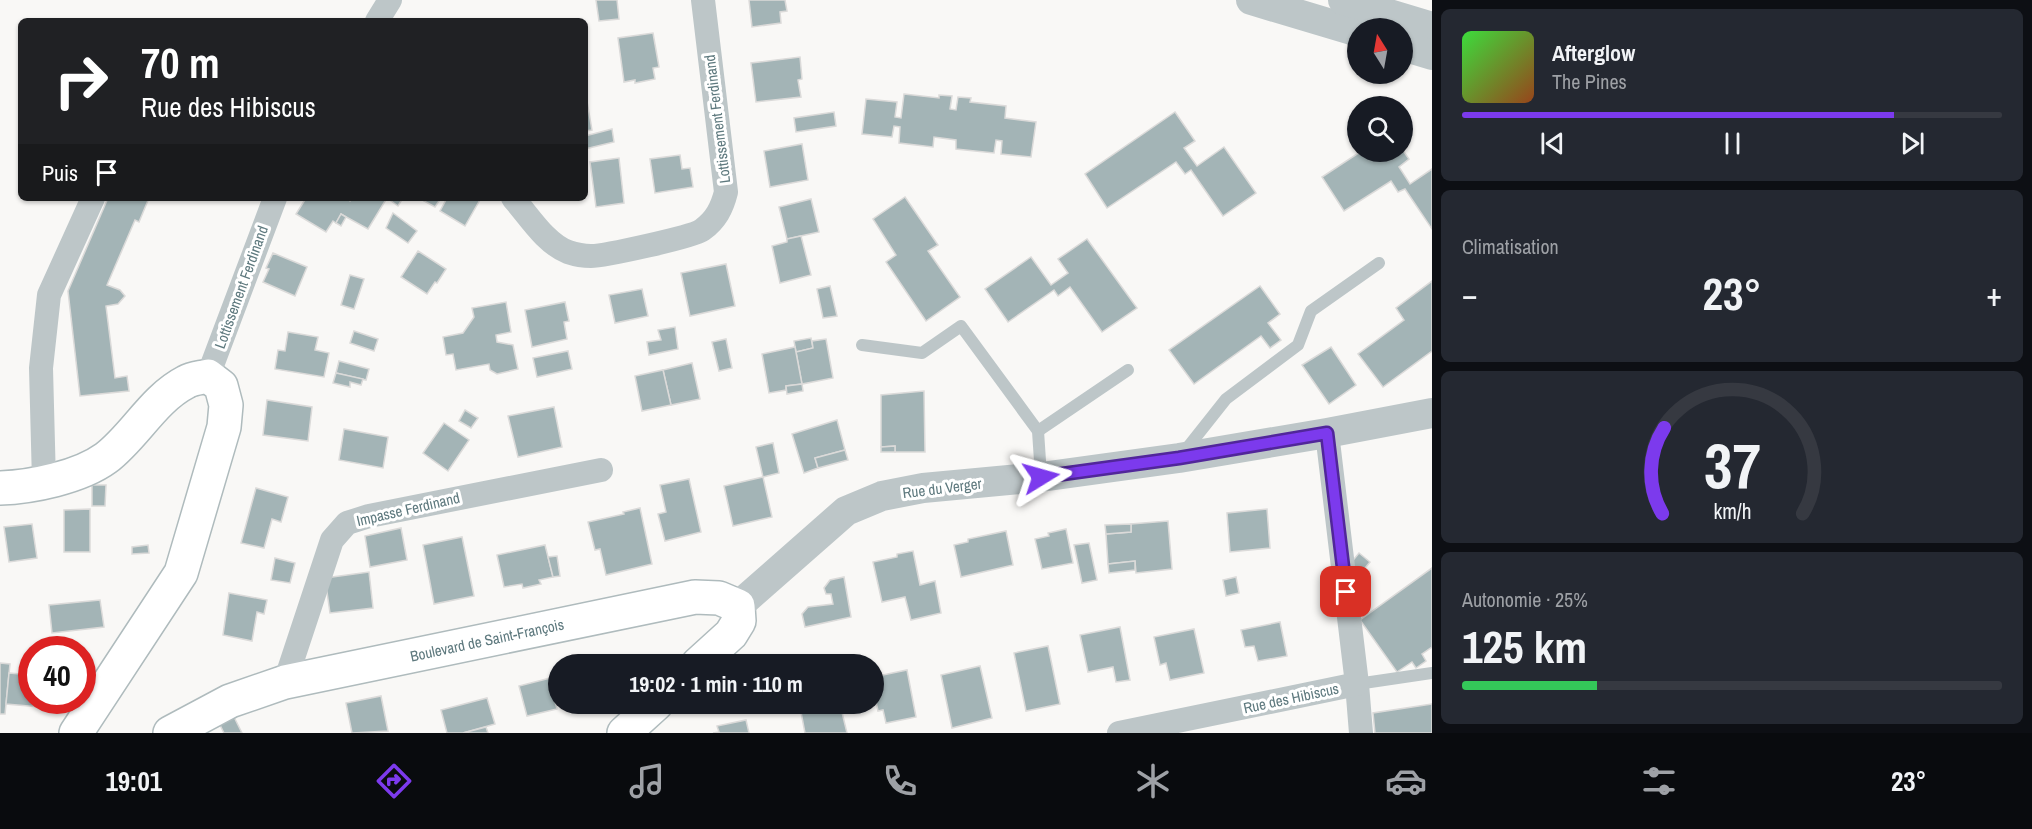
<!DOCTYPE html>
<html lang="fr">
<head>
<meta charset="utf-8">
<style>
  :root { --surface:#171b24; --page:#242831; --text:#f1f3f6; --muted:#9ea1a6; --line:#363941; --accent:#7c3aed }
  body { margin:0; font-family:"Archivo Narrow",sans-serif; background:var(--page); color:var(--text); height:100vh; display:flex; flex-direction:column; font-size:22px; white-space:nowrap }
  * { box-sizing:border-box; margin:0 }
  p { font-size:20px; color:var(--muted) }
  .icon { flex:none; width:33px; height:33px; fill:none; stroke:currentColor; stroke-width:2; stroke-linecap:round; stroke-linejoin:round }
  .map { position:relative; flex:1; overflow:hidden }
  .drawer { display:flex; flex-direction:column; gap:9px; padding:9px; background:#0d0f14; width:600px }
  .drawer>* { flex:none }
  .hud { position:absolute; left:18px; top:18px; width:570px; height:183px; border-radius:9px; box-shadow:0 2px 4px #0004; background:#202124; color:#fff; overflow:hidden }
  .needle { width:39px; rotate:349deg }
  .fabs { position:absolute; left:1347px; top:18px; display:grid; gap:12px }
  .fabs a { display:grid; place-items:center; width:66px; height:66px; border-radius:50%; background:var(--surface); box-shadow:0 2px 4px #0004; font-size:30px }
  .speed { position:absolute; left:18px; top:636px; display:flex; gap:12px; font-size:30px; font-weight:700; text-align:center }
  .speed>* { display:grid; place-content:center; width:78px; height:78px; border-radius:50%; background:var(--surface); box-shadow:0 2px 4px #0004; line-height:1 }
  .speed .limit { border:9px solid #d22; background:#fff; color:#111 }
  .pin { position:absolute; display:grid; place-items:center; width:51px; height:51px; color:#fff; margin:-26px; border-radius:12px; box-shadow:0 3px 9px #0006 }
  .me { position:absolute; width:66px; margin:-33px; rotate:82deg; stroke-linejoin:round; filter:drop-shadow(0 0 4px #0008) }
  .turn { display:flex; align-items:center; gap:21px; height:126px; padding:0 24px; font-size:27px }
  .turn .icon { width:78px; height:78px; stroke-width:2.5 }
  .turn b { display:block; font-size:42px; line-height:51px }
  .then { display:flex; align-items:center; height:57px; padding:0 24px; background:#0003; gap:12px; font-size:22px }
  .big { font-size:45px; font-weight:700; line-height:1.1 }
  .drawer .tile { flex:1; display:flex; flex-direction:column; justify-content:center; gap:9px; min-width:0; padding:0 21px; border-radius:9px; background:var(--page) }
  .drawer .dial { align-items:center; gap:0 }
  .dial svg { height:156px; overflow:visible; fill:none; stroke:var(--line); stroke-width:7; stroke-linecap:round; text-anchor:middle }
  .dial text { fill:var(--text); stroke:none }
  .song { display:flex; align-items:center; gap:18px }
  .cover { width:72px; height:72px; border-radius:9px; background:linear-gradient(135deg,hsl(120 70% 55%),hsl(20 70% 35%)) }
  .played { height:6px; border-radius:3px; background:linear-gradient(90deg,var(--accent) 80%,var(--line) 80%) }
  .keys { display:flex; justify-content:space-around; direction:ltr }
  .heat { display:flex; justify-content:space-between; align-items:center; font-size:33px; direction:ltr }
  .charge { height:9px; border-radius:4px; background:linear-gradient(90deg,#34c759 25%,var(--line) 0) }
  .trip { position:absolute; left:548px; top:654px; width:336px; height:60px; border-radius:30px; background:var(--surface); box-shadow:0 2px 4px #0004; font-weight:700; line-height:60px; text-align:center }
  .dock { display:flex; height:96px; justify-content:space-around; align-items:center; background:#090b0e; color:var(--muted) }
  .dock .icon { width:42px; height:42px }
  .dock .on { color:var(--accent) }
  .dock b { font-size:27px; color:var(--text) }
  main { display:flex; flex:1; min-height:0 }
  .map>svg:first-child { display:block }
  .building { fill:#a3b4b6; stroke:#dbdad9; stroke-width:1.5 }
  .lines { fill:none; stroke-linecap:round; stroke-linejoin:round }
  .secondary-casing { stroke:#afbbbd; stroke-width:36 }
  .service { stroke:#bdc6c8; stroke-width:12 }
  .minor { stroke:#bdc6c8; stroke-width:24 }
  .tertiary { stroke:#bdc6c8; stroke-width:30 }
  .secondary { stroke:#fff; stroke-width:33 }
  .route-casing { stroke:#51269a; stroke-width:15 }
  .route { stroke:#7c3aed; stroke-width:10 }
  .labels { text-anchor:middle; dominant-baseline:central; stroke-width:6; stroke-linejoin:round; paint-order:stroke }
  .street-label { font-size:15px; fill:#5e797e; stroke:#fff }
</style>
</head>
<body>
<main>
<div class="map">
<svg width="1432" height="733" viewBox="0 0 1432 733">
  <rect width="100%" height="100%" fill="#f9f8f6"/>
  <g class="building">
    <path d="M 596,0 L 617,0 L 619,19 L 599,21 Z"/>
    <path d="M 749,0 L 785,0 L 787,11 L 780,12 L 781,23 L 752,27 Z"/>
    <path d="M 653,33 L 659,67 L 653,68 L 655,79 L 635,83 L 635,80 L 624,82 L 618,38 Z"/>
    <path d="M 800,57 L 802,79 L 798,80 L 801,97 L 756,102 L 751,63 Z"/>
    <path d="M 585,90 L 592,130 L 585,131 Z"/>
    <path d="M 904,94 L 939,98 L 939,95 L 952,96 L 950,109 L 956,110 L 958,97 L 971,98 L 970,102 L 1006,106 L 1005,118 L 1036,122 L 1031,157 L 1001,154 L 1002,141 L 996,140 L 994,153 L 956,149 L 956,140 L 934,137 L 933,147 L 899,143 L 900,127 L 894,126 L 892,137 L 862,134 L 866,99 L 897,102 L 895,117 L 901,118 Z"/>
    <path d="M 834,112 L 836,126 L 796,132 L 794,118 Z"/>
    <path d="M 1175,112 L 1195,141 L 1184,148 L 1197,166 L 1224,147 L 1256,193 L 1223,216 L 1191,170 L 1185,174 L 1176,162 L 1107,208 L 1085,174 Z"/>
    <path d="M 612,129 L 614,142 L 585,149 L 585,136 Z"/>
    <path d="M 802,144 L 808,180 L 770,187 L 764,151 Z"/>
    <path d="M 1402,149 L 1409,159 L 1399,167 L 1410,184 L 1432,169 L 1432,229 L 1405,189 L 1398,192 L 1391,181 L 1344,211 L 1322,177 L 1360,152 L 1402,152 Z"/>
    <path d="M 680,155 L 682,169 L 690,168 L 693,187 L 655,193 L 650,159 Z"/>
    <path d="M 619,158 L 624,203 L 596,207 L 590,162 Z"/>
    <path d="M 905,197 L 938,245 L 928,251 L 960,297 L 926,321 L 886,262 L 896,255 L 873,219 Z"/>
    <path d="M 108,198 L 149,198 L 139,222 L 135,220 L 107,285 L 120,290 L 125,296 L 118,304 L 106,306 L 115,378 L 127,376 L 129,391 L 80,396 L 68,291 Z"/>
    <path d="M 306,198 L 346,198 L 350,201 L 352,198 L 387,198 L 368,229 L 341,214 L 336,223 L 333,221 L 326,232 L 296,214 Z"/>
    <path d="M 387,198 L 403,198 L 398,206 Z"/>
    <path d="M 426,198 L 441,198 L 435,207 L 424,201 Z"/>
    <path d="M 447,198 L 481,198 L 465,226 L 440,211 Z"/>
    <path d="M 811,199 L 819,232 L 787,239 L 779,207 Z"/>
    <path d="M 393,213 L 417,231 L 408,243 L 386,228 Z"/>
    <path d="M 341,214 L 346,217 L 341,226 L 336,223 Z"/>
    <path d="M 801,236 L 811,275 L 780,283 L 772,246 L 787,242 L 787,239 Z"/>
    <path d="M 1087,239 L 1137,308 L 1102,332 L 1070,287 L 1058,296 L 1054,290 L 1008,322 L 985,289 L 1031,257 L 1051,285 L 1068,273 L 1058,259 Z"/>
    <path d="M 418,251 L 446,269 L 437,283 L 435,282 L 427,294 L 401,277 Z"/>
    <path d="M 273,253 L 307,267 L 295,296 L 263,282 L 269,269 L 266,268 Z"/>
    <path d="M 726,264 L 735,306 L 690,316 L 681,273 Z"/>
    <path d="M 350,275 L 364,279 L 354,309 L 341,305 Z"/>
    <path d="M 1432,281 L 1432,351 L 1383,387 L 1358,354 L 1404,320 L 1396,308 Z"/>
    <path d="M 830,286 L 837,316 L 823,318 L 817,289 Z"/>
    <path d="M 1260,286 L 1280,314 L 1268,323 L 1281,340 L 1270,348 L 1261,336 L 1194,384 L 1169,350 Z"/>
    <path d="M 642,289 L 648,316 L 615,323 L 609,295 Z"/>
    <path d="M 506,302 L 511,332 L 496,335 L 497,342 L 513,345 L 518,369 L 497,374 L 490,370 L 489,364 L 456,370 L 453,354 L 446,355 L 443,337 L 463,333 L 474,317 L 472,308 Z"/>
    <path d="M 565,302 L 569,321 L 564,322 L 567,339 L 532,347 L 525,310 Z"/>
    <path d="M 675,327 L 678,349 L 649,355 L 647,342 L 661,340 L 658,330 Z"/>
    <path d="M 354,331 L 378,339 L 374,351 L 350,343 Z"/>
    <path d="M 288,332 L 318,337 L 315,350 L 329,353 L 324,377 L 275,369 L 278,350 L 285,351 Z"/>
    <path d="M 811,338 L 813,348 L 796,352 L 794,341 Z"/>
    <path d="M 726,339 L 732,368 L 719,371 L 712,342 Z"/>
    <path d="M 826,339 L 833,378 L 802,384 L 796,352 L 813,348 L 812,341 Z"/>
    <path d="M 795,347 L 802,384 L 786,386 L 786,390 L 769,393 L 762,354 Z"/>
    <path d="M 1331,347 L 1356,385 L 1329,404 L 1302,365 Z"/>
    <path d="M 568,351 L 572,369 L 537,377 L 533,358 Z"/>
    <path d="M 339,361 L 369,369 L 366,380 L 336,373 Z"/>
    <path d="M 692,363 L 700,399 L 671,405 L 663,370 Z"/>
    <path d="M 663,370 L 671,405 L 642,411 L 635,376 Z"/>
    <path d="M 336,373 L 363,379 L 361,385 L 350,382 L 350,387 L 333,383 Z"/>
    <path d="M 802,384 L 803,391 L 787,394 L 786,386 Z"/>
    <path d="M 924,391 L 925,452 L 895,452 L 895,446 L 881,447 L 881,395 Z"/>
    <path d="M 267,400 L 312,407 L 308,441 L 263,435 Z"/>
    <path d="M 554,407 L 562,447 L 518,457 L 508,416 Z"/>
    <path d="M 465,410 L 478,418 L 471,428 L 459,421 Z"/>
    <path d="M 837,420 L 845,450 L 815,458 L 818,468 L 804,473 L 792,434 Z"/>
    <path d="M 444,423 L 469,440 L 448,471 L 423,453 Z"/>
    <path d="M 344,429 L 388,437 L 383,468 L 339,460 Z"/>
    <path d="M 773,443 L 779,473 L 763,477 L 756,447 Z"/>
    <path d="M 895,446 L 895,452 L 881,452 L 881,447 Z"/>
    <path d="M 845,450 L 848,460 L 818,468 L 815,458 Z"/>
    <path d="M 763,477 L 772,517 L 733,526 L 724,486 Z"/>
    <path d="M 689,479 L 701,532 L 665,541 L 658,514 L 666,512 L 660,485 Z"/>
    <path d="M 92,485 L 106,485 L 105,506 L 92,506 Z"/>
    <path d="M 256,488 L 288,497 L 281,522 L 272,519 L 264,548 L 241,543 Z"/>
    <path d="M 640,508 L 652,564 L 606,575 L 600,549 L 595,550 L 588,522 L 624,514 L 623,512 Z"/>
    <path d="M 90,509 L 90,552 L 64,552 L 64,510 Z"/>
    <path d="M 1267,509 L 1270,548 L 1230,552 L 1227,513 Z"/>
    <path d="M 1168,521 L 1172,569 L 1136,573 L 1135,561 L 1108,564 L 1106,534 L 1131,532 L 1131,524 Z"/>
    <path d="M 32,524 L 37,558 L 9,562 L 4,527 Z"/>
    <path d="M 1131,524 L 1131,532 L 1106,534 L 1105,525 Z"/>
    <path d="M 401,528 L 407,560 L 370,567 L 365,536 Z"/>
    <path d="M 1066,529 L 1073,563 L 1042,569 L 1035,539 L 1049,536 L 1048,533 Z"/>
    <path d="M 1006,531 L 1013,565 L 961,577 L 954,545 L 968,542 L 968,539 Z"/>
    <path d="M 462,537 L 474,596 L 434,604 L 423,545 Z"/>
    <path d="M 1089,543 L 1097,580 L 1082,583 L 1074,545 Z"/>
    <path d="M 148,545 L 149,553 L 132,554 L 132,547 Z"/>
    <path d="M 545,545 L 553,577 L 539,580 L 541,584 L 523,588 L 522,584 L 504,587 L 497,555 Z"/>
    <path d="M 913,551 L 920,585 L 935,581 L 941,613 L 911,620 L 905,597 L 882,602 L 873,562 L 897,557 L 897,554 Z"/>
    <path d="M 1359,553 L 1370,562 L 1361,573 L 1350,564 Z"/>
    <path d="M 557,556 L 560,576 L 553,577 L 548,557 Z"/>
    <path d="M 275,558 L 295,563 L 290,583 L 271,580 Z"/>
    <path d="M 1135,561 L 1135,570 L 1109,573 L 1108,564 Z"/>
    <path d="M 1432,568 L 1432,647 L 1422,654 L 1426,661 L 1416,668 L 1412,662 L 1397,672 L 1360,620 Z"/>
    <path d="M 369,572 L 373,608 L 330,613 L 325,578 Z"/>
    <path d="M 844,577 L 851,617 L 805,627 L 802,614 L 808,607 L 833,604 L 831,594 L 826,594 L 824,588 L 830,580 Z"/>
    <path d="M 1236,577 L 1239,593 L 1226,596 L 1223,580 Z"/>
    <path d="M 229,593 L 267,600 L 264,614 L 257,612 L 252,641 L 223,635 Z"/>
    <path d="M 100,600 L 104,627 L 52,633 L 49,605 Z"/>
    <path d="M 1280,622 L 1287,656 L 1258,661 L 1254,646 L 1245,647 L 1241,630 Z"/>
    <path d="M 1120,627 L 1130,680 L 1116,682 L 1113,667 L 1088,672 L 1080,635 Z"/>
    <path d="M 1194,629 L 1204,673 L 1170,680 L 1166,663 L 1160,665 L 1154,637 Z"/>
    <path d="M 1048,646 L 1060,704 L 1026,711 L 1014,653 Z"/>
    <path d="M 0,663 L 10,664 L 5,714 L 0,714 Z"/>
    <path d="M 980,666 L 992,718 L 952,728 L 941,675 Z"/>
    <path d="M 907,670 L 916,717 L 886,723 L 883,710 L 878,711 L 873,688 L 873,677 Z"/>
    <path d="M 9,673 L 32,675 L 32,700 L 41,700 L 40,707 L 6,704 Z"/>
    <path d="M 558,676 L 558,693 L 553,694 L 557,709 L 527,716 L 519,686 Z"/>
    <path d="M 381,696 L 388,731 L 352,733 L 346,703 Z"/>
    <path d="M 487,698 L 495,724 L 463,733 L 447,733 L 441,710 Z"/>
    <path d="M 813,704 L 840,704 L 847,733 L 805,733 L 800,707 Z"/>
    <path d="M 1432,704 L 1432,733 L 1375,733 L 1373,713 Z"/>
    <path d="M 234,717 L 242,733 L 224,733 L 220,725 Z"/>
    <path d="M 746,720 L 749,733 L 713,733 L 719,732 L 717,726 Z"/>
    <path d="M 486,727 L 488,733 L 463,733 Z"/>
  </g>
  <g class="lines">
    <g class="secondary-casing">
      <g id="secondary">
        <path d="M 0,488 C 32,487 80,477 106,458 C 135,436 153,399 186,382 C 193,378 201,378 208,376 L 221,386 L 226,405 L 224,427 L 181,573 L 76,733"/>
        <path d="M 170,733 L 230,701 L 285,682 L 695,597 L 719,598 L 738,606 L 739,621 L 731,634 L 698,664"/>
        <path d="M 624,733 L 656,704"/>
      </g>
    </g>
    <g class="service">
      <path d="M 862,345 L 922,353 L 961,326 L 1038,431 L 1041,476"/>
      <path d="M 1038,431 L 1128,370"/>
      <path d="M 1184,452 L 1226,399 L 1298,345 L 1311,311 L 1379,263"/>
      <path d="M 1357,684 L 1432,673"/>
    </g>
    <g class="minor">
      <path d="M 377,21 L 390,0"/>
      <path d="M 513,198 C 529,216 545,243 568,252 C 574,254 585,256 591,256 C 604,256 692,237 702,230 C 716,220 722,208 726,192 L 703,0"/>
      <path d="M 208,376 L 275,198"/>
      <path d="M 44,482 L 41,368 L 49,295 L 93,198"/>
      <path d="M 285,682 L 332,540 L 347,523 L 369,516 L 601,470"/>
      <path d="M 1357,684 L 1361,733"/>
      <path d="M 1119,733 L 1357,684 L 1327,433"/>
    </g>
    <g class="tertiary">
      <path d="M 1251,0 L 1358,32"/>
      <path d="M 1343,0 L 1432,27"/>
      <path d="M 1402,46 L 1432,55"/>
      <path d="M 738,606 L 846,511 L 882,496 L 923,488 L 1041,477 L 1179,458 L 1327,433 L 1432,413"/>
    </g>
    <use href="#secondary" class="secondary"/>
  </g>
  <g class="lines">
    <g class="route-casing">
      <path id="route" d="M 1041,477 L 1179,458 L 1327,433 L 1346,592"/>
    </g>
    <use href="#route" class="route"/>
  </g>
  <g class="labels">
    <g class="street-label">
      <text transform="translate(717 119) rotate(-97)">Lottissement Ferdinand</text>
      <text transform="translate(241 287) rotate(-70)">Lottissement Ferdinand</text>
      <text transform="translate(942 488) rotate(-7)">Rue du Verger</text>
      <text transform="translate(408 509) rotate(-13)">Impasse Ferdinand</text>
      <text transform="translate(487 640) rotate(-12)">Boulevard de Saint-François</text>
      <text transform="translate(1291 698) rotate(-12)">Rue des Hibiscus</text>
    </g>
  </g>
</svg>
<div class="fabs">
<a><svg class="needle" viewBox="-14 -14 28 28"><path d="M0-13l5 13h-10z" fill="#e53935"/><path d="M0 13l5-13h-10z" fill="#9ea1a6"/></svg></a>
<a><svg class="icon" aria-label="search" viewBox="0 0 24 24"><circle cx="10" cy="10" r="6"/><path d="M15 15l6 6"/></svg></a>
</div>
<div class="speed"><div class="limit">40</div></div>
<div class="pin" style="left:1346px;top:592px;background:#d93025"><svg class="icon" aria-label="arrive" viewBox="0 0 24 24"><path d="M6 21V4h12l-3 4 3 4H6"/></svg></div>
<svg class="me" style="left:1041px;top:477px" viewBox="-20 -20 40 40"><path d="M0-17L14 15 0 8-14 15z" fill="#7c3aed" stroke="#fff" stroke-width="4"/></svg>
<div class="trip">19:02 · 1 min · 110 m</div>
<div class="hud">
<div class="turn"><svg class="icon" aria-label="right" viewBox="0 0 24 24"><path d="M7 20v-9h11M14 6l5 5-5 5"/></svg><div><b>70 m</b>Rue des Hibiscus</div></div>
<div class="then">Puis<svg class="icon" aria-label="arrive" viewBox="0 0 24 24"><path d="M6 21V4h12l-3 4 3 4H6"/></svg></div>
</div>
</div>
<section class="drawer">
<div class="tile">
<div class="song"><i class="cover"></i><div><b>Afterglow</b><p>The Pines</p></div></div>
<div class="played"></div>
<div class="keys"><svg class="icon" aria-label="previous" viewBox="0 0 24 24"><path d="M18 5L8 12l10 7zM5 5v14"/></svg><svg class="icon" aria-label="pause" viewBox="0 0 24 24"><path d="M8 5v14M16 5v14"/></svg><svg class="icon" aria-label="next" viewBox="0 0 24 24"><path d="M6 5l10 7-10 7zM19 5v14"/></svg></div>
</div>
<div class="tile"><p>Climatisation</p>
<div class="heat"><a>−</a><b class="big">23°</b><a>+</a></div>
</div>
<div class="tile dial"><svg viewBox="0 0 100 80">
<path d="M14 69A42 42 0 1 1 86 69"/>
<path d="M14 69A42 42 0 0 1 15 25" stroke="#7c3aed"/>
<text x="50" y="56" font-size="32" font-weight="700">37</text>
<text x="50" y="72" font-size="11">km/h</text>
</svg></div>
<div class="tile"><p>Autonomie · 25%</p><b class="big">125 km</b><div class="charge"></div></div>
</section>
</main>
<nav class="dock">
<b>19:01</b>
<svg class="icon on" aria-label="directions" viewBox="0 0 24 24"><path d="M12 3l9 9-9 9-9-9zM9 14v-3h6M13 9l2 2-2 2"/></svg>
<svg class="icon" aria-label="music" viewBox="0 0 24 24"><path d="M9 18V5l10-2v13"/><circle cx="6" cy="18" r="3"/><circle cx="16" cy="16" r="3"/></svg>
<svg class="icon" aria-label="phone" viewBox="0 0 24 24"><path d="M5 4h4l2 5-3 2q2 4 5 5l2-3 5 2v4C11 20 4 13 5 4z"/></svg>
<svg class="icon" aria-label="climate" viewBox="0 0 24 24"><path d="M12 3v18M4 7l16 10M4 17L20 7"/></svg>
<svg class="icon" aria-label="car" viewBox="0 0 24 24"><path d="M5 17H2v-5l4-1 3-4h7l3 4 3 1v5h-3M9 17h6M6 11h13"/><circle cx="7" cy="17" r="2"/><circle cx="17" cy="17" r="2"/></svg>
<svg class="icon" aria-label="filters" viewBox="0 0 24 24"><path d="M4 7h16M4 17h16"/><circle cx="9" cy="7" r="2"/><circle cx="15" cy="17" r="2"/></svg>
<b>23°</b>
</nav>
</body>
</html>
